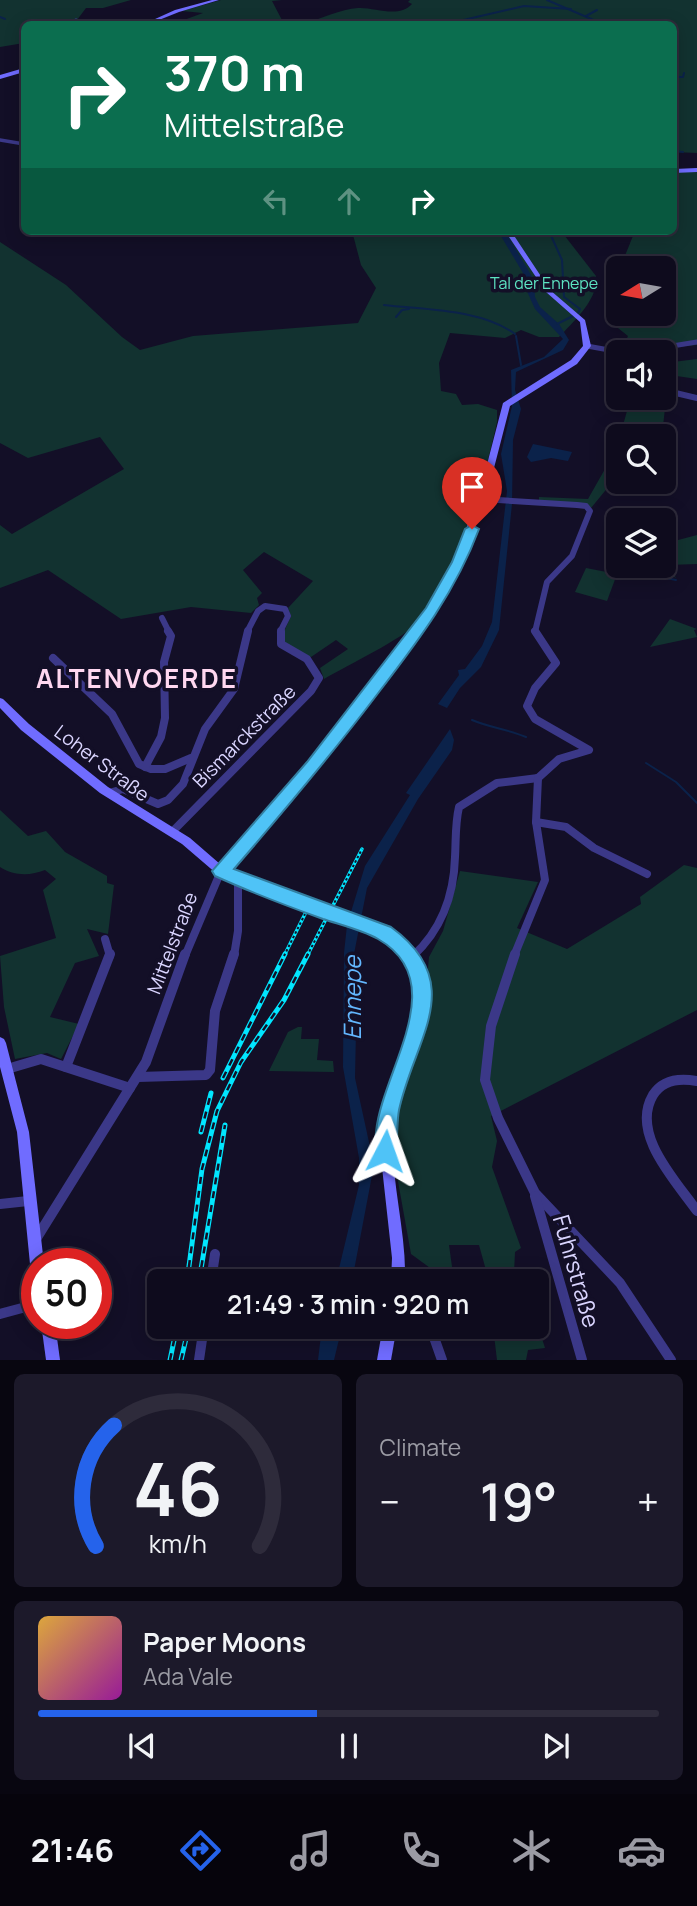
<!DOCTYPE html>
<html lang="en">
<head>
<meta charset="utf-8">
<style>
  :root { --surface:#0e0b1d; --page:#1c192a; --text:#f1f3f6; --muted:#9b9ba4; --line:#2e2b3b; --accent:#2563eb }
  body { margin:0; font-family:Manrope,sans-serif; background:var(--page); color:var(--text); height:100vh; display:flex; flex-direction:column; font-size:26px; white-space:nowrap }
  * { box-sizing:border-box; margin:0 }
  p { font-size:23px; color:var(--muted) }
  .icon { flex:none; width:38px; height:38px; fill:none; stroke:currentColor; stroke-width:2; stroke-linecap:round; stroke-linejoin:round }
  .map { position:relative; height:1360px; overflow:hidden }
  .details { display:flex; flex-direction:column; gap:14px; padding:14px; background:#080610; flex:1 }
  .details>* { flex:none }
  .banner { position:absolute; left:21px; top:21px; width:656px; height:214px; border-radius:10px; box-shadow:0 4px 18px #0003,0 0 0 2px var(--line); background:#0b6e4f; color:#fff; overflow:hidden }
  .needle { width:46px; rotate:259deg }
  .fabs { position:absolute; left:606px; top:256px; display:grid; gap:14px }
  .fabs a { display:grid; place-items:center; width:70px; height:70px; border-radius:10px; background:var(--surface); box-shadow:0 4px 18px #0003,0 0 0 2px var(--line); font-size:35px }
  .speed { position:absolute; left:21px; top:1248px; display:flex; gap:14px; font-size:35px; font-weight:700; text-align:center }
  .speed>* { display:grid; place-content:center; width:91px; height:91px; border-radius:50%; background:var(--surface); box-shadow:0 4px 18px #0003,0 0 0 2px var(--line); line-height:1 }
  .speed .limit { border:10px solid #d22; background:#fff; color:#111 }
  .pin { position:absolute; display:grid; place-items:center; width:60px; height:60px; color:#fff; margin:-72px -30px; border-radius:50% 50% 50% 0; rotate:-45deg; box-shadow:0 0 7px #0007 }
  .pin .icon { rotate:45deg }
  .me { position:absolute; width:77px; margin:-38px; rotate:4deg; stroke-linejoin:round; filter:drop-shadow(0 0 5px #0008) }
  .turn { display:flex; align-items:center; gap:24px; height:147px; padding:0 28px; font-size:32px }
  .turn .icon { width:91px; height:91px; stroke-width:2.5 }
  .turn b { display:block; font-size:49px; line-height:60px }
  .lanes { display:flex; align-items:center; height:66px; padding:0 28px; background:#0003; justify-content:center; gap:35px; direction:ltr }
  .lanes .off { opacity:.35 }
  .big { font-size:52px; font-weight:600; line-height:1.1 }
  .details .tile { flex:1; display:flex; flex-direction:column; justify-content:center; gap:10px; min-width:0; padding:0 24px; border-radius:10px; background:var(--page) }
  .details .dial { align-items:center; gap:0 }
  .dial svg { height:182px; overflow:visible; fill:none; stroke:var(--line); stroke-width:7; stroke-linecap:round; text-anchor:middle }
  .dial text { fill:var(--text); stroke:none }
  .song { display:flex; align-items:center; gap:21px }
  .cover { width:84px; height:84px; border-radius:10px; background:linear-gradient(135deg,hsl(40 70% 55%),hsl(300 70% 35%)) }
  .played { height:7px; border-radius:4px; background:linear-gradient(90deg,var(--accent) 45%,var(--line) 45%) }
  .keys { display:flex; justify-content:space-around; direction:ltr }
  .heat { display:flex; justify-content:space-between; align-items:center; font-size:38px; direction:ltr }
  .details .tiles { flex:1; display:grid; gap:14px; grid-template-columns:1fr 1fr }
  .tile:last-child { grid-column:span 2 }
  .trip { position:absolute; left:147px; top:1269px; width:402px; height:70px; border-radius:10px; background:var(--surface); box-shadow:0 4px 18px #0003,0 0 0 2px var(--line); font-weight:600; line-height:70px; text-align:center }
  .dock { display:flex; height:112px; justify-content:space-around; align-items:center; background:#06040c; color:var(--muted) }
  .dock .icon { width:49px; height:49px }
  .dock .on { color:var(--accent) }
  .dock b { font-size:32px; color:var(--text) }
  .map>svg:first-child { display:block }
  .green { fill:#123230 }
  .water { fill:#0b224a }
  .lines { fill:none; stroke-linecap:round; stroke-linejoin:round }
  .stream { stroke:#0b224a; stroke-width:2 }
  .street-far4 { stroke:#3b3888; stroke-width:3.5 }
  .street-far3 { stroke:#3b3888; stroke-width:5 }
  .street-far2 { stroke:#3b3888; stroke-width:6 }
  .street-far1 { stroke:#3b3888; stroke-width:8 }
  .street { stroke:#3b3888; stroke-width:10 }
  .secondary { fill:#706cff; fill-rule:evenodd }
  .rail-far1-casing { stroke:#01e6ff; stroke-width:3.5 }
  .rail-casing { stroke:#01e6ff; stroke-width:5 }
  .rail-far1 { stroke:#130f27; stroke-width:2; stroke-dasharray:2.5; stroke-linecap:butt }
  .rail { stroke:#130f27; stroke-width:2.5; stroke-dasharray:7; stroke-linecap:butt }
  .route { fill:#4fc3f7; stroke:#337fa1; stroke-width:2 }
  .labels { text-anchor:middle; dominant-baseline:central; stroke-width:7; stroke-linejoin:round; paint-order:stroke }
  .far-park-label { font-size:16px; fill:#5de3c2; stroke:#130f27 }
  .street-label { font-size:19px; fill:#dad5ff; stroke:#130f27 }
  .near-street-label { font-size:23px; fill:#dad5ff; stroke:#130f27 }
  .near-water-label { font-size:24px; font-style:italic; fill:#63b7ff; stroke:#130f27 }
  .district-label { font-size:26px; font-weight:bold; letter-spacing:2px; fill:#ffd7f0; stroke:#130f27 }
</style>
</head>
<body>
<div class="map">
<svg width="697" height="1360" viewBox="0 0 697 1360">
  <rect width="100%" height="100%" fill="#130f27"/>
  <g class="green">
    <path d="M 0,0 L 131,0 L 103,8 L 86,8 L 74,24 L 24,24 L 24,43 L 0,47 Z"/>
    <path d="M 221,0 L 282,0 L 272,1 L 284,24 L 173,24 L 203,13 L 182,11 Z"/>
    <path d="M 410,0 L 697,0 L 697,153 L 674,152 L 674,24 L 304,24 C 320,19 341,9 358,8 C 375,7 398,19 412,4 L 408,2 Z"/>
    <path d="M 674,171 L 697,171 L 697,345 L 675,347 L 668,356 L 673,362 L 697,359 L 697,379 L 663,374 L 663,352 L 621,352 L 628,336 L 613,324 L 605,301 L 618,273 L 618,313 L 663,313 L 663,268 L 620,268 L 635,231 L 674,231 Z"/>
    <path d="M 352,231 L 561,231 L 596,276 C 599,299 573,322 559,337 L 539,337 L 521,330 L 505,338 L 450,333 L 439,363 L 441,391 L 456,394 L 462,405 L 478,404 L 497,410 L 497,422 C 486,471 457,588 421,621 C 400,640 350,664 324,679 L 320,668 L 348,649 L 336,640 L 311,657 L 283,643 L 282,636 L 291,616 L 288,608 L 313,581 L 264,552 L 243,570 L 262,593 L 257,598 L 259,605 L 251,613 L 191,607 L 121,619 L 48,570 L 0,588 L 0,525 L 12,534 L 124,469 L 100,437 L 28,458 L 0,443 L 0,242 L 66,285 L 122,337 L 140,350 L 193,336 L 358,323 L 376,288 L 361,265 Z"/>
    <path d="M 625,397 L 654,397 L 656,406 L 665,408 L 662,436 L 620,436 L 627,411 Z"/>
    <path d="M 618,446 L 618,475 L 591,508 L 539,502 L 539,497 L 588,499 Z"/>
    <path d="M 697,535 L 697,564 L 668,565 L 676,578 L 671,575 L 666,578 L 642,565 L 663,566 L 663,544 Z"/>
    <path d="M 586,568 L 617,574 L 607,601 L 575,592 Z"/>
    <path d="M 670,619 L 697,629 L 694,630 L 697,637 L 650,647 Z"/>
    <path d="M 0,810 L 28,836 L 46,831 L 65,852 L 107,876 L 107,883 L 114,885 L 108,934 L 87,929 L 99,956 L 75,963 L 50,1017 L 79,1024 L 61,1059 L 47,1053 L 15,1059 L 4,1007 L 0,956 L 56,938 L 43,890 L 56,879 L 45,870 C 30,876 14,876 0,867 Z"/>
    <path d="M 684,865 L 697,868 L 697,1010 L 491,1116 L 497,1141 L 492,1167 L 521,1248 L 515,1252 L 514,1274 L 520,1281 L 489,1281 L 479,1245 L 449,1245 L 454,1281 L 448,1281 L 411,1254 L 394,1159 L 392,1128 L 431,1001 L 427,979 L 429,957 L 443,931 L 460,871 L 538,882 L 517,928 L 567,949 L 641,904 L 640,897 Z"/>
    <path d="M 298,1027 L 302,1027 L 301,1039 L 319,1039 L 317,1060 L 333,1061 L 334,1072 L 269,1071 L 288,1032 Z"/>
    <path d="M 537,1323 L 545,1348 L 528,1350 L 526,1360 L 497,1360 L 493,1327 L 537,1326 Z"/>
  </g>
  <g class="water">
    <path d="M 498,231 L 505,231 L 534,280 L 535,297 L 540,307 L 559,324 L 569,340 L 563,350 L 516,372 L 515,390 L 521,409 L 513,440 L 512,504 L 499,630 L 481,667 L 460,688 L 447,708 L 438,704 L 459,675 L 458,670 L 465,669 L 482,646 L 492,622 L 507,491 L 501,454 L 512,406 L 511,370 L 544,357 L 563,339 L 535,309 L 521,278 L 523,273 Z"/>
    <path d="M 533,444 L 572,452 L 568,461 L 551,458 L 531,462 L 527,457 Z"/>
    <path d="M 450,729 L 454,740 L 452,750 L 418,799 L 367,888 L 352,964 L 352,975 L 357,984 L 355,1078 L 374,1165 L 352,1281 L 336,1281 L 359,1185 L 359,1158 L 343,1067 L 344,953 L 347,925 L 365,866 L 410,795 L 406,793 Z"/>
    <path d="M 322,1327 L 342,1327 L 334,1360 L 318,1360 Z"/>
  </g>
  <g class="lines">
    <g class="stream">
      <path d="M 547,0 L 603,24"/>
      <path d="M 586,16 L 597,10"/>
      <path d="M 0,17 L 5,19"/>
      <path d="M 446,24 L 524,6 L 571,9"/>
      <path d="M 674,77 L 683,77 L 684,73"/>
      <path d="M 674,151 L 683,152"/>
      <path d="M 549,231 L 562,260 L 564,297 L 580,309 L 578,313"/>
      <path d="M 384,305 C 425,310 481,309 515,334"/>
      <path d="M 396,317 L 402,310 L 409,309"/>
      <path d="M 557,324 L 573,316"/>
      <path d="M 516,336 L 521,365"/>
      <path d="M 646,574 L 676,580"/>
      <path d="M 472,720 C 491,728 507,729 526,737"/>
      <path d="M 646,763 L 676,782 L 697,803"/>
    </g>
    <g class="street-far4">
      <path d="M 76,20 L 80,24"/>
      <path d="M 0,140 L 24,144"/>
    </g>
    <g class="street-far3">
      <path d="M 587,346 L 620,352"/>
      <path d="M 635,352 L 697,342"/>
      <path d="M 663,359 L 673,351 L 672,347"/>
    </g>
    <g class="street-far2">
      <path d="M 663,390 L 697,398"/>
      <path d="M 482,499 L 577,505 L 586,506 L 590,511 L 572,556 L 547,582 L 535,632"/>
      <path d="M 162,618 L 169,632"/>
      <path d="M 247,632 L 258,611 L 265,606 L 285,609 L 288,616 L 280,632"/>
    </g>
    <g class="street-far1">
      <path d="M 535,631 L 556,663 L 535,688 L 527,706 L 535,719 L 589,750 L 559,759 L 538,778"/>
      <path d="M 53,658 L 112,714 L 139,764 L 151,769 L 165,769 L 191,758"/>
      <path d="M 145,767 L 161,737 L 165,718 L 164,662 L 171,636 L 168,631"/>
      <path d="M 109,793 L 123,789 L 158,804 L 168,800 L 183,784 L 205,729 L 234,689 L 248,631"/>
      <path d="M 536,822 L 566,827 L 594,848 L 647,874"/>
      <path d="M 172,832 L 311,691 L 319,678 L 307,659 L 281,644 L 281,631"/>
      <path d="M 105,939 L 110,956"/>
      <path d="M 185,956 L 221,871"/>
      <path d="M 234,956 L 238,931 L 238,880"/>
      <path d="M 413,956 C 441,930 454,895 455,857 C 456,840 455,824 459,807 L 497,783 L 538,778"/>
      <path d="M 514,956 L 545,880 L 536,822 L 538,778"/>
    </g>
    <g class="street">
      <path d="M 515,954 L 491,1026 L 485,1080 L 498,1118 L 535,1193 L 620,1283 L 671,1360"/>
      <path d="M 412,957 L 415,954"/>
      <path d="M 66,1067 L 110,954"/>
      <path d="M 7,1069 L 41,1059 L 130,1088"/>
      <path d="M 138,1077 L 206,1075 L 210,1070 L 215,1011 L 234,954"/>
      <path d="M 697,1081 C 681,1078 663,1079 653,1095 C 630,1134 676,1181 697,1211"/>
      <path d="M 535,1196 L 582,1360"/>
      <path d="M 0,1204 L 28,1201"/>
      <path d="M 36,1239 L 146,1062 L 185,954"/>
      <path d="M 211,1281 L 215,1254"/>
      <path d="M 0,1314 L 37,1304"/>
      <path d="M 430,1326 L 442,1360"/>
      <path d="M 199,1360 L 204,1326"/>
    </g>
    <g class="secondary">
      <path d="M 212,0 L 219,0 L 179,12 L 149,24 L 144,24 L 175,10 Z"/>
      <path d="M 24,68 L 24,72 L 0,79 L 0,75 Z"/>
      <path d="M 697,168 L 697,172 L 674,173 L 674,169 Z"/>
      <path d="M 505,231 L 511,231 L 550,290 L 585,320 L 591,346 L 577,364 L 510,406 L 486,499 L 451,587 L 317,769 L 229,870 L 272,889 L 388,929 L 416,953 L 418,957 C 422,968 429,981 430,992 C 431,1027 404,1071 396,1105 C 384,1162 407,1223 405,1281 L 391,1281 L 392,1258 L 379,1140 L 384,1104 L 416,1012 L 418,990 L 407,960 L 380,936 L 264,895 L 217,874 L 182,844 L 100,793 L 21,730 L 0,708 L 0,698 L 3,699 L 29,724 L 108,787 L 190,838 L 220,864 L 309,763 L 443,586 L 478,499 L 503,403 L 571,360 L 583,346 L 580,322 L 546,292 Z"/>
      <path d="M 0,1037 L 4,1039 L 6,1043 L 29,1132 L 44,1264 L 37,1264 L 37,1271 L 32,1269 L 30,1264 L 17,1132 L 0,1067 Z"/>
      <path d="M 41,1323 L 55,1323 L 60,1360 L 46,1360 Z"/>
      <path d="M 383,1326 L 397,1326 L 391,1360 L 377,1360 Z"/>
    </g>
    <g class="rail-far1-casing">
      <g id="rail-far1">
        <path d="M 284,956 L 305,914"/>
        <path d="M 307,956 L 362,849"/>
      </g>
    </g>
    <g class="rail-casing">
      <g id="rail">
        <path d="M 223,1078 L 285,954"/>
        <path d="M 201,1132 L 211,1093"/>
        <path d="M 187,1281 L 202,1169 L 217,1111 L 241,1062 L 284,1000 L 308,954"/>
        <path d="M 199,1281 L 225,1125"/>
        <path d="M 170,1360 L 177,1326"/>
        <path d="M 181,1360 L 189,1326"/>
      </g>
    </g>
    <use href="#rail-far1" class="rail-far1"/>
    <use href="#rail" class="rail"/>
  </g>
  <path class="route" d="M 472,525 L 479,529 C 456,591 419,640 379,692 C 333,753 284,811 234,869 L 391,927 C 469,984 414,1039 399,1110 C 396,1126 399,1143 393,1158 L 385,1161 L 378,1158 C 374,1149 375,1142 376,1132 C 382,1070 453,982 378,939 C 362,930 341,925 323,919 C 287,906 250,892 215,876 L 212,871 L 307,762 L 426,608 L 452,562 L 465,529 Z"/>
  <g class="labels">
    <g class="far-park-label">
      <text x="544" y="283">Tal der Ennepe</text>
    </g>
    <g class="street-label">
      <text transform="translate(244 736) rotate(-45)">Bismarckstraße</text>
      <text transform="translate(102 763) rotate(37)">Loher Straße</text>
      <text transform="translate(172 943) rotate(-69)">Mittelstraße</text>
    </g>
    <g class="near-street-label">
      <text transform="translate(577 1271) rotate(74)">Fuhrstraße</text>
    </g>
    <g class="near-water-label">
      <text transform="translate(351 998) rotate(-90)">Ennepe</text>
    </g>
    <g class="district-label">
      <text x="137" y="678">ALTENVOERDE</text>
    </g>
  </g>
</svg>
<div class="fabs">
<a><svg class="needle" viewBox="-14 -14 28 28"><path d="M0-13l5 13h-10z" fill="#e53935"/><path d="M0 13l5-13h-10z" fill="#9b9ba4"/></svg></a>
<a><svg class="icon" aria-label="sound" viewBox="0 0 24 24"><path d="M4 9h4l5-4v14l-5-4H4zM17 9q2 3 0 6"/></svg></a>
<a><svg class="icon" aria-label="search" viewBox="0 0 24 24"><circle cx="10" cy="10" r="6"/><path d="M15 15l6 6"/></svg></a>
<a><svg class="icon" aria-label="layers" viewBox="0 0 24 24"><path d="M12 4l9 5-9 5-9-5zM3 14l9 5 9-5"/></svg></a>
</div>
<div class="speed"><div class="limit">50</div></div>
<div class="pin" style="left:472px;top:529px;background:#d93025"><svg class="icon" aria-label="arrive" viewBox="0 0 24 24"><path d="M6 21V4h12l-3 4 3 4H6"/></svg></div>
<svg class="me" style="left:385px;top:1151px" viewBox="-20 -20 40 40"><path d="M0-17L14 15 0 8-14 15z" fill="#4fc3f7" stroke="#fff" stroke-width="4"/></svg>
<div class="trip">21:49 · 3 min · 920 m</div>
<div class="banner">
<div class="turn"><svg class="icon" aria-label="right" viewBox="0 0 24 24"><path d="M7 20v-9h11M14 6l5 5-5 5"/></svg><div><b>370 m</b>Mittelstraße</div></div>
<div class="lanes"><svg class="icon off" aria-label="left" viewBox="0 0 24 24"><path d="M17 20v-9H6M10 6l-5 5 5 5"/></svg><svg class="icon off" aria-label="ahead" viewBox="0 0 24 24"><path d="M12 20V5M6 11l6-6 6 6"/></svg><svg class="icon" aria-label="right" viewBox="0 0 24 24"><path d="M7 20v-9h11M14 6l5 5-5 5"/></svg></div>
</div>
</div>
<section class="details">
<div class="tiles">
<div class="tile dial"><svg viewBox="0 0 100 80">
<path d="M14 69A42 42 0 1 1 86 69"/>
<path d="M14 69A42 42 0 0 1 22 16" stroke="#2563eb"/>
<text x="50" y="56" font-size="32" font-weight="700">46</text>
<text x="50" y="72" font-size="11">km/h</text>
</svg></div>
<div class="tile"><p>Climate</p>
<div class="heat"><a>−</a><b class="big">19°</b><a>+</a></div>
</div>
<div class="tile">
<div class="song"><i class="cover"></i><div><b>Paper Moons</b><p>Ada Vale</p></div></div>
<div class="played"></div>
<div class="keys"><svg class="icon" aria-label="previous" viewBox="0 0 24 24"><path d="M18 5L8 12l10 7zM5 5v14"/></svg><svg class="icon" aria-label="pause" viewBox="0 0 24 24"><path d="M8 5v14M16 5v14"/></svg><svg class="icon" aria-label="next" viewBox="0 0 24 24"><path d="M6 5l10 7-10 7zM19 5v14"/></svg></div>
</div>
</div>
</section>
<nav class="dock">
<b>21:46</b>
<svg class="icon on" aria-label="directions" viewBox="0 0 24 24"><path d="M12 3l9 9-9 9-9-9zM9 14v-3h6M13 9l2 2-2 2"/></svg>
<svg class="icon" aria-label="music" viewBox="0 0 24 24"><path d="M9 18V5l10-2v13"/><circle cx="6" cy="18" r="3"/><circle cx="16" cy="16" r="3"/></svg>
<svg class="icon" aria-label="phone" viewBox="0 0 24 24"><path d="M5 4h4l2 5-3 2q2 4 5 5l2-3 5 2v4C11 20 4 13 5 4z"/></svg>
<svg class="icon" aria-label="climate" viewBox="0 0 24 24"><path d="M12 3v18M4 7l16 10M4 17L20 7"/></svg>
<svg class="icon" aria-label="car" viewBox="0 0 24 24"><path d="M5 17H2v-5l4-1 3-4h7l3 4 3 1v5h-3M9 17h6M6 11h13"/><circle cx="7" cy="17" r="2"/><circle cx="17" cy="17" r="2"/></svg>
</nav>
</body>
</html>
